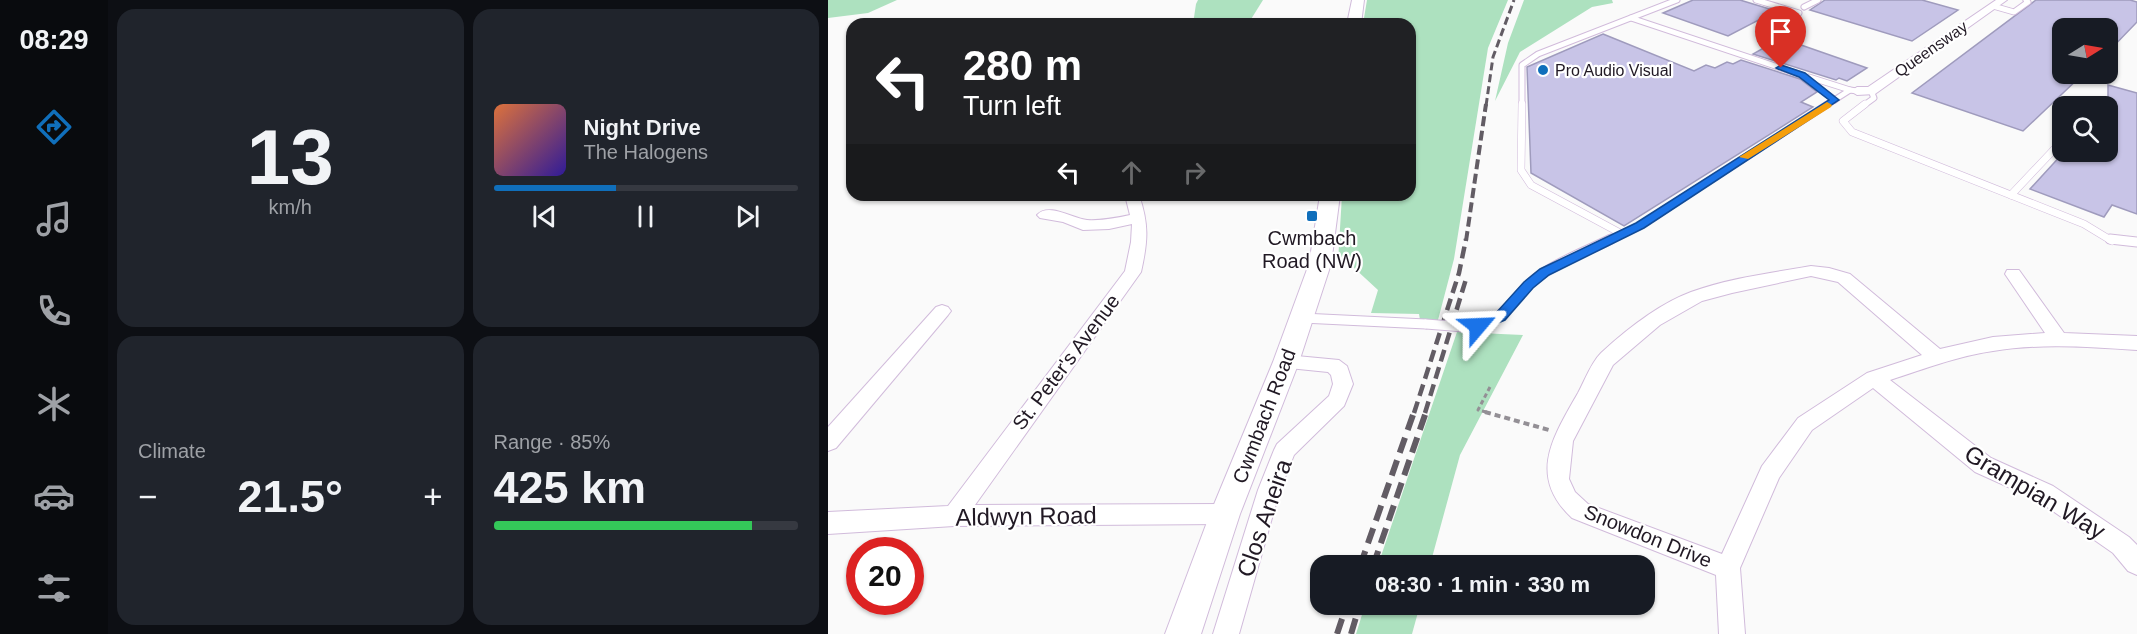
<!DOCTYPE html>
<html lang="en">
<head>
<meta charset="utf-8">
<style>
  :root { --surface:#171b24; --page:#20242c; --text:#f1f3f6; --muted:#9ea1a6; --line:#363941; --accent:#106fbb }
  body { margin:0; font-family:Helvetica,sans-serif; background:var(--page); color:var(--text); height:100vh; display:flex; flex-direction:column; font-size:22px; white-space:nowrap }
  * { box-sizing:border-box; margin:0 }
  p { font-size:20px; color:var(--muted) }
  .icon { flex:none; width:33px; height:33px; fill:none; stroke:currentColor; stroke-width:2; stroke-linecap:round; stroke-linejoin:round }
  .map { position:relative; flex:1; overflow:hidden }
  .panel { display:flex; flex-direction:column; gap:9px; padding:9px; background:#0d0f14; width:720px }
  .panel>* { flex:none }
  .guide { position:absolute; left:18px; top:18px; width:570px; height:183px; border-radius:18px; box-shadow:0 2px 4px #0004; background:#202124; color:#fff; overflow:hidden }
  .needle { width:39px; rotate:79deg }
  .buttons { position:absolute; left:1224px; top:18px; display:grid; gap:12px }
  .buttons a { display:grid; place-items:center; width:66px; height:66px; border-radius:12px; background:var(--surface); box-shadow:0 2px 4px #0004; font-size:30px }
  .speed { position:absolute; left:18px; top:537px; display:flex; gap:12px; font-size:30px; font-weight:700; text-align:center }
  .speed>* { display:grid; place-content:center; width:78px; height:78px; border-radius:50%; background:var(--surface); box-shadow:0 2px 4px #0004; line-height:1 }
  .speed .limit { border:9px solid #d22; background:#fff; color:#111 }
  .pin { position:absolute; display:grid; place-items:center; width:51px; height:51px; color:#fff; margin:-62px -26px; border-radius:50% 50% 50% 0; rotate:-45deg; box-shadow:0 0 6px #0007 }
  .pin .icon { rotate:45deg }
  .me { position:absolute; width:66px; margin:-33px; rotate:64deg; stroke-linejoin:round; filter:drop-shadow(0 0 4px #0008) }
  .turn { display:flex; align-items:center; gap:21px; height:126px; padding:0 18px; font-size:27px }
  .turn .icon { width:78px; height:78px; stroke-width:2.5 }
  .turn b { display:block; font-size:42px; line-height:51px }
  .lanes { display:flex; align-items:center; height:57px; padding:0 18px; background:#0003; justify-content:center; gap:30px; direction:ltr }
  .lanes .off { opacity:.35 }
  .big { font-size:45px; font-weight:600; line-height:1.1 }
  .panel .widget { flex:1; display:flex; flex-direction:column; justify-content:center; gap:9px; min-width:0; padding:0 21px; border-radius:18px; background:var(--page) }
  .panel .dial { align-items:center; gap:0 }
  .dial b { font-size:78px; line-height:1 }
  .song { display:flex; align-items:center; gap:18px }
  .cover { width:72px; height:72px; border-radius:9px; background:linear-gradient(135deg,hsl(20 70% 55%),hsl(250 70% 35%)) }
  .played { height:6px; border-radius:3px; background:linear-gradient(90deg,var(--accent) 40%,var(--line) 40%) }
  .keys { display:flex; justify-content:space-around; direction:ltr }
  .heat { display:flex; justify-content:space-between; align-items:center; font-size:33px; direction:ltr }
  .charge { height:9px; border-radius:4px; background:linear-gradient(90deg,#34c759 85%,var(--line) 0) }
  .panel .tiles { flex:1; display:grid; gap:9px; grid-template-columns:repeat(2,1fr) }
  .trip { position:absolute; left:482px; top:555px; width:345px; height:60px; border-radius:18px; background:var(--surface); box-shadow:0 2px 4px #0004; font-weight:600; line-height:60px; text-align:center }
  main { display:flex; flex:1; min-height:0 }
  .dock { display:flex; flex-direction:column; width:108px; justify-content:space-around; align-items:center; background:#090b0e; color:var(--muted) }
  .dock .icon { width:42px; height:42px }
  .dock .on { color:var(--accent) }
  .dock b { font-size:27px; color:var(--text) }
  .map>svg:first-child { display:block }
  .green { fill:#ade1bf }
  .building { fill:#c8c4e7; stroke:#9f9bbd; stroke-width:1.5 }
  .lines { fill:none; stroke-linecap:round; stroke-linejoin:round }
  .lane-far2-casing { stroke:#d1bbdb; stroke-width:7 }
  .lane-far1-casing { stroke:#d1bbdb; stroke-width:8 }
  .lane-casing { stroke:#d1bbdb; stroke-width:11 }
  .street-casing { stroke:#d1bbdb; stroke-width:2 }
  .secondary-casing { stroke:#d1bbdb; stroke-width:2 }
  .path-far1 { stroke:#938f95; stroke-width:3; stroke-dasharray:4.5 3; stroke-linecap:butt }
  .path { stroke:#938f95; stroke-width:4; stroke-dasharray:6 4; stroke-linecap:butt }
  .lane-far2 { stroke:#fff; stroke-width:5 }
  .lane-far1 { stroke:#fff; stroke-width:7 }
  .lane { stroke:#fff; stroke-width:9 }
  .street { fill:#fff; fill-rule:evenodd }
  .secondary { fill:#fff; fill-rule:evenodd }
  .rail-far3 { stroke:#625c64; stroke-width:3; stroke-dasharray:8 4; stroke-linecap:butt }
  .rail-far2 { stroke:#625c64; stroke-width:4; stroke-dasharray:10 4.5; stroke-linecap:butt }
  .rail-far1 { stroke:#625c64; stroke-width:4.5; stroke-dasharray:12 6; stroke-linecap:butt }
  .rail { stroke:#625c64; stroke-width:6; stroke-dasharray:16 8; stroke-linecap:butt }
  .lane-bridge-casing { stroke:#d1bbdb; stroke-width:11; stroke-linecap:butt }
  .lane-bridge { stroke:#fff; stroke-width:9 }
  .route { fill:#1a73e8; stroke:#114b97; stroke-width:1.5 }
  .slow { fill:#f59e0b }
  .poi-dot { fill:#106fbb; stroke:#fff; stroke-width:2 }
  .labels { text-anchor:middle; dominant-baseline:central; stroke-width:4.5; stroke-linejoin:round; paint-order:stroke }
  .far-street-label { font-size:16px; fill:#211924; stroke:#fff }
  .far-poi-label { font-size:16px; fill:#211924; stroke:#fff; text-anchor:start }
  .poi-label { font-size:20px; fill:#211924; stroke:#fff }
  .street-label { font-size:20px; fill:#211924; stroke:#fff }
  .near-street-label { font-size:24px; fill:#211924; stroke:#fff }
</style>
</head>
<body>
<main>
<nav class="dock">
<b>08:29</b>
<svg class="icon on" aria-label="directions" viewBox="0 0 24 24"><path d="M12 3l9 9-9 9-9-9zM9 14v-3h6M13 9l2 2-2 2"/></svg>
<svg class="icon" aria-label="music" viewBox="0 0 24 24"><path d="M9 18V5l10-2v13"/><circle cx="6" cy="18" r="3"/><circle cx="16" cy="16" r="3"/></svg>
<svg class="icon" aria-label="phone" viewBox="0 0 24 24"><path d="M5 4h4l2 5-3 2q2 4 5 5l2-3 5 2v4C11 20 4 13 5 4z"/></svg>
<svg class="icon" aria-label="climate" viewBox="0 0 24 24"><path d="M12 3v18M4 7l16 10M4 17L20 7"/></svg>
<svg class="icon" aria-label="car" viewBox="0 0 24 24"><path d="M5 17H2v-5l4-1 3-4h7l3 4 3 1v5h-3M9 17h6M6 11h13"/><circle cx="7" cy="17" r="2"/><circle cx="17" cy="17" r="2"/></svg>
<svg class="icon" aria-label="filters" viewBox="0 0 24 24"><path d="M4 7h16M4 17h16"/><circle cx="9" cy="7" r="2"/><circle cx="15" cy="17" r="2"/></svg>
</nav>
<section class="panel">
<div class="tiles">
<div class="widget dial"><b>13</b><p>km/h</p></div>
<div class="widget">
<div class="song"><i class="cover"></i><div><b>Night Drive</b><p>The Halogens</p></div></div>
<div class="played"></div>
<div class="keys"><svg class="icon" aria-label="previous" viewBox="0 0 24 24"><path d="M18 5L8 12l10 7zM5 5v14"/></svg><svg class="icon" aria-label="pause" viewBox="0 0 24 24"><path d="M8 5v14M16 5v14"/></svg><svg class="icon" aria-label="next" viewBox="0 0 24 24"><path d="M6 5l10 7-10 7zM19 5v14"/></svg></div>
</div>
<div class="widget"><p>Climate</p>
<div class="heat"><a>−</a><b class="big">21.5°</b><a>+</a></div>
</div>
<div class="widget"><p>Range · 85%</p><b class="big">425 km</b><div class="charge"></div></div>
</div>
</section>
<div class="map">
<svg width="1309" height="634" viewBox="0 0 1309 634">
  <rect width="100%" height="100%" fill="#fafafa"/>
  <g class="green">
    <path d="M 0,0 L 69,0 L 40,13 L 0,18 Z"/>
    <path d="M 370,0 L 435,0 L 420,24 L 365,24 L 368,4 Z"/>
    <path d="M 539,0 L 680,0 L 660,48 L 626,259 L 610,320 L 592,320 L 591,314 L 543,313 L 550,290 L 524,266 L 510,262 L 514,195 L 582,195 L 582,24 L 535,24 Z"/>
    <path d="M 696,0 L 784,0 L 785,3 L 764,7 L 692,52 L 667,101 L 680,43 Z"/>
    <path d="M 629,332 L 695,335 L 632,455 L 602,565 L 550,565 Z"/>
    <path d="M 537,605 L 592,605 L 584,634 L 528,634 Z"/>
  </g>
  <g class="building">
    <path d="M 865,0 L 912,0 L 948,11 L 900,36 L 835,13 Z"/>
    <path d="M 997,0 L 1094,0 L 1130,10 L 1084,41 L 982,10 Z"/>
    <path d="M 1208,0 L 1302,0 L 1309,2 L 1309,22 L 1280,52 L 1280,28 L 1234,28 L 1234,74 L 1255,74 L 1195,131 L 1084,93 Z"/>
    <path d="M 775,34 L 866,71 L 878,65 L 887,68 L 899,62 L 905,64 L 913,60 L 972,79 L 989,92 L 973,102 L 985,107 L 796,226 L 703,173 L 699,67 Z"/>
    <path d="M 953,38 L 1039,68 L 1019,81 L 1011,78 L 1008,80 L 925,54 Z"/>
    <path d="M 1280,85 L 1309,93 L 1309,214 L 1284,205 L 1276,217 L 1202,189 L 1236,152 L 1280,152 Z"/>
  </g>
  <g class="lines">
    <g class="lane-far2-casing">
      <g id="lane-far2">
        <path d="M 928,0 L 971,13"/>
        <path d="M 1165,6 L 1186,12 L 1200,2 L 1198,0"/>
        <path d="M 976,7 L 990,0"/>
        <path d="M 803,18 L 974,75 L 1007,100"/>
        <path d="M 981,77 L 1022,90"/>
        <path d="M 694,106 L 694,65 L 710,54 L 849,0"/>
        <path d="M 997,106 L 1022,90 L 1029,91"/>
        <path d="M 1035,106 L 1046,98 L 1043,91"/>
        <path d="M 1262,106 L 1268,100"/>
      </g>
    </g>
    <g class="lane-far1-casing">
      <g id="lane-far1">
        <path d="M 694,104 L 693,170 L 703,185 L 794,234"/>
        <path d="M 1037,104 L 1015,121 L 1024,132 L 1256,224 L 1284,241"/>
        <path d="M 1262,106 L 1264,104"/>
        <path d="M 1183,195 L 1234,141"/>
        <path d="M 780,241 L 812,225 L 1000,104"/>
      </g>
    </g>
    <g class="lane-casing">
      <g id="lane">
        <path d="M 1282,239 L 1309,242"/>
        <path d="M 474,318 L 598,324"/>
        <path d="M 636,327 C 684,324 682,293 717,272 C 737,259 761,250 783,239"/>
      </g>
    </g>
    <g class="street-casing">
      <g id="street">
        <path d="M 1168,0 L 1179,0 L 1047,94 L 1029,95 L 1023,91 L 1029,87 L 1040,87 Z"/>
        <path d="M 297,195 L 311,195 C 321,224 320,241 313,272 L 147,505 L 397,504 L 405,507 L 409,514 L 405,521 L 397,524 L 126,526 L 0,534 L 0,512 L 120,506 L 297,271 L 303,242 L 304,224 L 281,229 L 255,230 L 235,222 L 212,218 L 209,215 C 221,202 245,219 259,220 C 274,221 288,218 302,215 Z"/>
        <path d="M 983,266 L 1001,268 L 1022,274 L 1112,349 L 1165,337 L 1217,333 L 1177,274 L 1179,270 L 1191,270 L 1236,333 L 1309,336 L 1309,350 C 1261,347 1213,343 1165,351 C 1130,356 1096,369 1062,380 L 1163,458 L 1225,486 L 1301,537 L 1309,545 L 1309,575 L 1300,571 L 1285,553 L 1209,500 L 1147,472 L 1045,388 L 984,430 L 951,478 L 912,568 L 917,634 L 891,634 L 888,575 L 744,518 C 699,476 725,437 750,393 C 757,380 763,363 773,353 C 798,330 831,304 863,292 C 901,278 943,273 983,266 ZM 983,276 L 1010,282 L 1094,355 L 1039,373 L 970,418 L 934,466 L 894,554 L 760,504 L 747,492 L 741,479 L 745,441 L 785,365 L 832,325 L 874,301 L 904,293 Z"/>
        <path d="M 114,305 L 120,307 L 123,311 L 120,315 L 8,448 L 0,451 L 0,427 L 108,307 Z"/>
        <path d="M 458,355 L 511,360 L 519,366 L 525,384 L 516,406 L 466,455 L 452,490 L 411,634 L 385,634 L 430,490 L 446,450 L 449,444 L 501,396 L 505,384 L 503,375 L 500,372 L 451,367 L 448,362 L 451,357 Z"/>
      </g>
    </g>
    <g class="secondary-casing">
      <g id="secondary">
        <path d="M 524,0 L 536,0 L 533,24 L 519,24 Z"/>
        <path d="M 492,195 L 512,195 L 503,264 L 471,362 L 412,514 L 373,634 L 337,634 L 382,514 L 445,362 L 481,264 Z"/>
      </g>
    </g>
    <path class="path-far1" d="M 662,387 L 650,410 L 662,413"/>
    <path class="path" d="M 657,412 L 721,430"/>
    <use href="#lane-far2" class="lane-far2"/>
    <use href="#lane-far1" class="lane-far1"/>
    <use href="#lane" class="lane"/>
    <use href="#street" class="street"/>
    <use href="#secondary" class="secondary"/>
    <path class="rail-far3" d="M 658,106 L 665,57 L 686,0"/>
    <path class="rail-far2" d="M 638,241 L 658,104"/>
    <g class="rail-far1">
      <path d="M 586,413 L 631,273 L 638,239"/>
      <path d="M 597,413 L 638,279"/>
    </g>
    <g class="rail">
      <path d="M 532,566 L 586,412"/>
      <path d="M 545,566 L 598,412"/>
      <path d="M 509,634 L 519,604"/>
      <path d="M 523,634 L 532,604"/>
    </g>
    <g class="lane-bridge-casing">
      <path id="lane-bridge" d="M 598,324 L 636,327"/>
    </g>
    <use href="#lane-bridge" class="lane-bridge"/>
  </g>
  <path class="route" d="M 953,65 L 977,73 L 1011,100 L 816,228 L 721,275 L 705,288 L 677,320 L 650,331 L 645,330 L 643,326 L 645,323 L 668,313 L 696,282 L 712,269 L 808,223 L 1001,100 L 971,77 L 950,69 L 948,68 Z"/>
  <path class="slow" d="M 999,102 L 1004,105 L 1003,107 L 920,159 L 911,157 Z"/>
  <g class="poi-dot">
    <circle cx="715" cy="70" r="6"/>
    <rect x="478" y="210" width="12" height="12" rx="3"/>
  </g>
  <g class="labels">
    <g class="far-street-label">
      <text transform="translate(1103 49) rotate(-35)">Queensway</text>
    </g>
    <g class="far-poi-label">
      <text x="727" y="70">Pro Audio Visual</text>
    </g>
    <g class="poi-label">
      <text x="484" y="238">Cwmbach<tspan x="484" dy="23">Road (NW)</tspan></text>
    </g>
    <g class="street-label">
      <text transform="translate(238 362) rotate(-53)">St. Peter's Avenue</text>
      <text transform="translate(436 416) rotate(-69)">Cwmbach Road</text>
      <text transform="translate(820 536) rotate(22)">Snowdon Drive</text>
    </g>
    <g class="near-street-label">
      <text transform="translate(1207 492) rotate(31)">Grampian Way</text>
      <text transform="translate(198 516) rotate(-1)">Aldwyn Road</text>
      <text transform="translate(436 518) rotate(-71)">Clos Aneira</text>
    </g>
  </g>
</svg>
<div class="buttons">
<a><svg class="needle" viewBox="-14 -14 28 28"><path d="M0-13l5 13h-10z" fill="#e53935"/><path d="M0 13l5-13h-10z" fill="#9ea1a6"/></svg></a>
<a><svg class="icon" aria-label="search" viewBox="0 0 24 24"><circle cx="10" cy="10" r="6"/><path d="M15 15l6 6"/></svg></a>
</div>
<div class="speed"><div class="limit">20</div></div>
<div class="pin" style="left:953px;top:68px;background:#d93025"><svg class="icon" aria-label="arrive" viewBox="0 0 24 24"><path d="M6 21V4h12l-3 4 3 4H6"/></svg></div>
<svg class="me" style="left:650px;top:326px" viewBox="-20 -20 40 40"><path d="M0-17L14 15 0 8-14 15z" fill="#1a73e8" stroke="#fff" stroke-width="4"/></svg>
<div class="trip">08:30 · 1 min · 330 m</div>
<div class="guide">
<div class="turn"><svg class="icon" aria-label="left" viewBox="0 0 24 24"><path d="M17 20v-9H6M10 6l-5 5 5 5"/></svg><div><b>280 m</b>Turn left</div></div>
<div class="lanes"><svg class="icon" aria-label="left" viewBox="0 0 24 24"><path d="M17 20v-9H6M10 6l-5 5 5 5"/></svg><svg class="icon off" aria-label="ahead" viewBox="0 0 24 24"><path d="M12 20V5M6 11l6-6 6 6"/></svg><svg class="icon off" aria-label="right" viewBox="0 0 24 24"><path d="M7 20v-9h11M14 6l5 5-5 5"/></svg></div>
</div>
</div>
</main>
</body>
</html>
